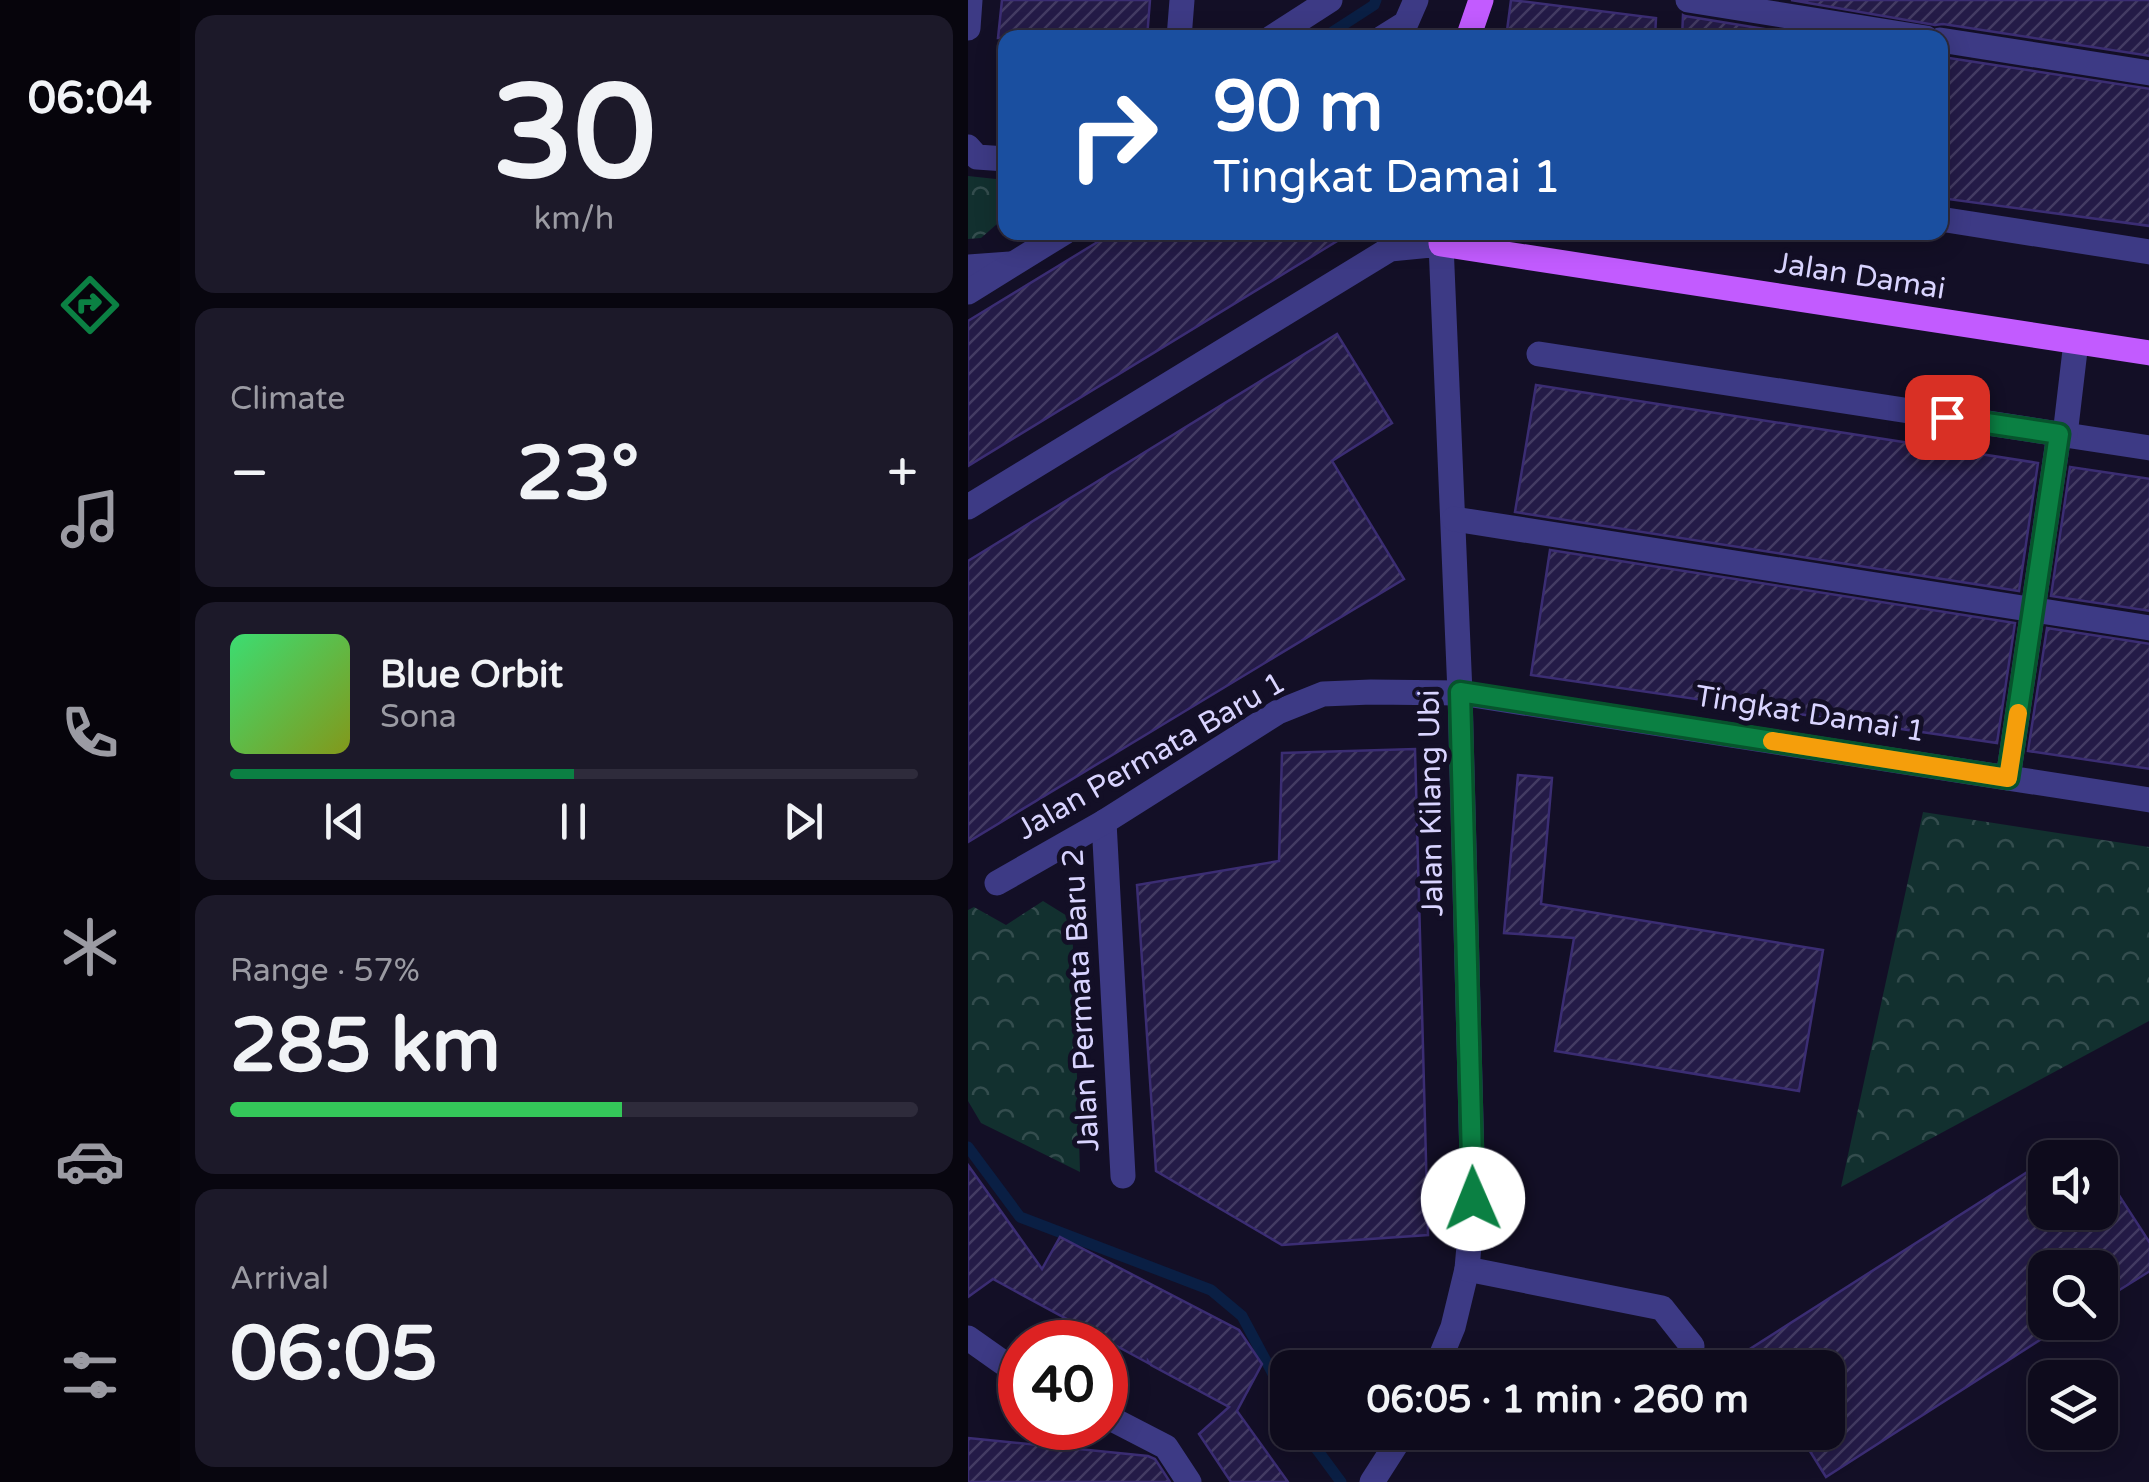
<!DOCTYPE html>
<html lang="en">
<head>
<meta charset="utf-8">
<style>
  :root { --surface:#0e0b1c; --page:#1c1929; --text:#f1f3f6; --muted:#9b9ba3; --line:#2e2b3b; --accent:#0b8043 }
  body { margin:0; font-family:"Varela Round",sans-serif; background:var(--page); color:var(--text); height:100vh; display:flex; flex-direction:column; font-size:38px; white-space:nowrap }
  * { box-sizing:border-box; margin:0 }
  p { font-size:32px; color:var(--muted) }
  .icon { flex:none; width:55px; height:55px; fill:none; stroke:currentColor; stroke-width:2; stroke-linecap:round; stroke-linejoin:round }
  .map { position:relative; flex:1; overflow:hidden }
  .side { display:flex; flex-direction:column; gap:15px; padding:15px; background:#08060f; width:788px }
  .side>* { flex:none }
  .guide { position:absolute; left:30px; top:30px; width:950px; height:210px; border-radius:20px; box-shadow:0 5px 25px #0003,0 0 0 2px var(--line); background:#1a4fa0; color:#fff; overflow:hidden }
  .tools { position:absolute; left:1060px; top:1140px; display:grid; gap:20px }
  .tools a { display:grid; place-items:center; width:90px; height:90px; border-radius:20px; background:var(--surface); box-shadow:0 5px 25px #0003,0 0 0 2px var(--line); font-size:50px }
  .speed { position:absolute; left:30px; top:1320px; display:flex; gap:20px; font-size:50px; font-weight:700; text-align:center }
  .speed>* { display:grid; place-content:center; width:130px; height:130px; border-radius:50%; background:var(--surface); box-shadow:0 5px 25px #0003,0 0 0 2px var(--line); line-height:1 }
  .speed .limit { border:15px solid #d22; background:#fff; color:#111 }
  .pin { position:absolute; display:grid; place-items:center; width:85px; height:85px; color:#fff; margin:-42px; border-radius:20px; box-shadow:0 5px 15px #0006 }
  .me { position:absolute; width:110px; margin:-55px; rotate:359deg; stroke-linejoin:round; filter:drop-shadow(0 0 8px #0008) }
  .turn { display:flex; align-items:center; gap:35px; height:210px; padding:0 50px; font-size:45px }
  .turn .icon { width:130px; height:130px; stroke-width:2.5 }
  .turn b { display:block; font-size:70px; line-height:85px }
  .big { font-size:75px; font-weight:700; line-height:1.1 }
  .side .tile { flex:1; display:flex; flex-direction:column; justify-content:center; gap:15px; min-width:0; padding:0 35px; border-radius:20px; background:var(--page) }
  .side .dial { align-items:center; gap:0 }
  .dial b { font-size:130px; line-height:1 }
  .song { display:flex; align-items:center; gap:30px }
  .cover { width:120px; height:120px; border-radius:15px; background:linear-gradient(135deg,hsl(140 70% 55%),hsl(70 70% 35%)) }
  .played { height:10px; border-radius:5px; background:linear-gradient(90deg,var(--accent) 50%,var(--line) 50%) }
  .keys { display:flex; justify-content:space-around; direction:ltr }
  .heat { display:flex; justify-content:space-between; align-items:center; font-size:55px; direction:ltr }
  .charge { height:15px; border-radius:8px; background:linear-gradient(90deg,#34c759 57%,var(--line) 0) }
  .trip { position:absolute; left:302px; top:1350px; width:575px; height:100px; border-radius:20px; background:var(--surface); box-shadow:0 5px 25px #0003,0 0 0 2px var(--line); font-weight:700; line-height:100px; text-align:center }
  main { display:flex; flex:1; min-height:0 }
  .menu { display:flex; flex-direction:column; width:180px; justify-content:space-around; align-items:center; background:#06040b; color:var(--muted) }
  .menu .icon { width:70px; height:70px }
  .menu .current { color:var(--accent) }
  .menu b { font-size:45px; color:var(--text) }
  .map>svg:first-child { display:block }
  .forest { fill:url(#forest-crowns) }
  .lines { fill:none; stroke-linecap:round; stroke-linejoin:round }
  .stream { stroke:#0a1f44; stroke-width:11 }
  .building { fill:url(#building-hatch); stroke:#3b2d73; stroke-width:2.5 }
  .minor { stroke:#3d3a85; stroke-width:25 }
  .major { stroke:#c25bff; stroke-width:25 }
  .route-casing { stroke:#07532c; stroke-width:25 }
  .route { stroke:#0b8043; stroke-width:18 }
  .slow { stroke:#f59e0b; stroke-width:18 }
  .labels { text-anchor:middle; dominant-baseline:central; stroke-width:10; stroke-linejoin:round; paint-order:stroke }
  .street-label { font-size:30px; fill:#d9d4ff; stroke:#130f26 }
</style>
</head>
<body>
<main>
<nav class="menu">
<b>06:04</b>
<svg class="icon current" aria-label="directions" viewBox="0 0 24 24"><path d="M12 3l9 9-9 9-9-9zM9 14v-3h6M13 9l2 2-2 2"/></svg>
<svg class="icon" aria-label="music" viewBox="0 0 24 24"><path d="M9 18V5l10-2v13"/><circle cx="6" cy="18" r="3"/><circle cx="16" cy="16" r="3"/></svg>
<svg class="icon" aria-label="phone" viewBox="0 0 24 24"><path d="M5 4h4l2 5-3 2q2 4 5 5l2-3 5 2v4C11 20 4 13 5 4z"/></svg>
<svg class="icon" aria-label="climate" viewBox="0 0 24 24"><path d="M12 3v18M4 7l16 10M4 17L20 7"/></svg>
<svg class="icon" aria-label="car" viewBox="0 0 24 24"><path d="M5 17H2v-5l4-1 3-4h7l3 4 3 1v5h-3M9 17h6M6 11h13"/><circle cx="7" cy="17" r="2"/><circle cx="17" cy="17" r="2"/></svg>
<svg class="icon" aria-label="filters" viewBox="0 0 24 24"><path d="M4 7h16M4 17h16"/><circle cx="9" cy="7" r="2"/><circle cx="15" cy="17" r="2"/></svg>
</nav>
<section class="side">
<div class="tile dial"><b>30</b><p>km/h</p></div>
<div class="tile"><p>Climate</p>
<div class="heat"><a>−</a><b class="big">23°</b><a>+</a></div>
</div>
<div class="tile">
<div class="song"><i class="cover"></i><div><b>Blue Orbit</b><p>Sona</p></div></div>
<div class="played"></div>
<div class="keys"><svg class="icon" aria-label="previous" viewBox="0 0 24 24"><path d="M18 5L8 12l10 7zM5 5v14"/></svg><svg class="icon" aria-label="pause" viewBox="0 0 24 24"><path d="M8 5v14M16 5v14"/></svg><svg class="icon" aria-label="next" viewBox="0 0 24 24"><path d="M6 5l10 7-10 7zM19 5v14"/></svg></div>
</div>
<div class="tile"><p>Range · 57%</p><b class="big">285 km</b><div class="charge"></div></div>
<div class="tile"><p>Arrival</p><b class="big">06:05</b></div>
</section>
<div class="map">
<svg width="1182" height="1482" viewBox="0 0 1182 1482">
  <defs>
    <pattern id="forest-crowns" width="20" height="18" patternUnits="userSpaceOnUse" patternTransform="scale(2.5)"><rect width="20" height="18" fill="#12302f"/><path d="M2 6a3 3 0 1 1 6 0M12 15a3 3 0 1 1 6 0" fill="none" stroke="#344d4e"/></pattern>
    <pattern id="building-hatch" width="6" height="6" patternUnits="userSpaceOnUse" patternTransform="scale(2.5)"><rect width="6" height="6" fill="#241b47"/><path d="M-1 1l2-2M0 6l6-6M5 7l2-2" fill="none" stroke="#433b63"/></pattern>
  </defs>
  <rect width="100%" height="100%" fill="#130f26"/>
  <g class="forest">
    <path d="M 0,176 L 37,180 L 37,217 L 13,238 L 0,239 Z"/>
    <path d="M 955,812 L 1181,847 L 1181,1021 L 873,1187 Z"/>
    <path d="M 75,901 L 104,919 L 112,1172 L 13,1123 L 0,1101 L 0,910 L 6,907 L 38,925 Z"/>
  </g>
  <g class="lines">
    <g class="stream">
      <path d="M 355,38 L 406,5 L 408,0"/>
      <path d="M 0,1147 L 52,1217 L 243,1290 L 274,1316 L 320,1402"/>
      <path d="M 336,1432 L 373,1482"/>
    </g>
  </g>
  <g class="building">
    <path d="M 34,0 L 182,0 L 179,38 L 30,38 Z"/>
    <path d="M 543,0 L 688,18 L 687,38 L 538,38 Z"/>
    <path d="M 823,0 L 1182,0 L 1182,56 L 975,24 L 967,25 Z"/>
    <path d="M 715,15 L 717,16 L 852,38 L 714,38 Z"/>
    <path d="M 981,58 L 1182,89 L 1182,226 L 972,198 L 972,120 Z"/>
    <path d="M 146,232 L 384,232 L 0,466 L 0,321 Z"/>
    <path d="M 369,334 L 424,423 L 364,461 L 436,579 L 0,842 L 0,561 Z"/>
    <path d="M 568,385 L 1070,463 L 1051,591 L 547,512 Z"/>
    <path d="M 1102,467 L 1182,479 L 1182,611 L 1083,596 Z"/>
    <path d="M 582,550 L 1047,623 L 1029,743 L 563,675 Z"/>
    <path d="M 1079,628 L 1182,644 L 1182,769 L 1060,751 Z"/>
    <path d="M 447,749 L 460,1235 L 314,1245 L 188,1171 L 169,885 L 311,861 L 314,753 Z"/>
    <path d="M 550,775 L 584,778 L 573,904 L 855,950 L 831,1091 L 587,1051 L 606,938 L 536,933 Z"/>
    <path d="M 1078,1160 L 1078,1212 L 1132,1212 L 1132,1166 L 1182,1243 L 1182,1271 L 1132,1302 L 1132,1268 L 1078,1268 L 1078,1322 L 1100,1322 L 858,1477 L 830,1432 L 860,1432 L 860,1368 L 752,1368 Z"/>
    <path d="M 0,1165 L 74,1269 L 92,1237 L 271,1330 L 294,1364 L 269,1411 L 320,1482 L 263,1482 L 231,1434 L 261,1407 L 183,1365 L 180,1361 L 180,1363 L 25,1279 L 0,1297 Z"/>
    <path d="M 0,1438 L 180,1456 L 187,1459 L 202,1482 L 0,1482 Z"/>
  </g>
  <g class="lines">
    <g class="minor">
      <path d="M 720,0 L 958,38"/>
      <path d="M 0,28 L 2,0"/>
      <path d="M 211,38 L 214,0"/>
      <path d="M 303,38 L 362,0"/>
      <path d="M 414,38 L 438,23 L 448,0"/>
      <path d="M 972,40 L 1182,73"/>
      <path d="M 0,147 L 9,157 L 38,159"/>
      <path d="M 972,219 L 1182,252"/>
      <path d="M 0,267 L 42,264"/>
      <path d="M 0,292 L 97,232"/>
      <path d="M 571,354 L 1182,448"/>
      <path d="M 1097,435 L 1108,342"/>
      <path d="M 0,507 L 422,249 L 473,244 L 492,693 L 505,1199 L 499,1269 L 485,1327 L 468,1368"/>
      <path d="M 486,519 L 1182,628"/>
      <path d="M 1040,778 L 1091,434"/>
      <path d="M 136,822 L 155,1176"/>
      <path d="M 29,883 L 136,822 L 310,712 L 355,694 L 403,692 L 492,693 L 1182,800"/>
      <path d="M 499,1269 L 694,1308 L 724,1346"/>
      <path d="M 0,1338 L 34,1362 L 52,1372"/>
      <path d="M 138,1416 L 198,1447 L 221,1482"/>
      <path d="M 404,1482 L 436,1432"/>
    </g>
    <g class="major">
      <path d="M 500,38 L 513,0"/>
      <path d="M 473,232 L 473,244 L 1182,353"/>
    </g>
  </g>
  <g class="lines">
    <g class="route-casing">
      <path id="route" d="M 505,1199 L 492,692 L 1040,778 L 1091,434 L 979,417"/>
    </g>
    <use href="#route" class="route"/>
    <path class="slow" d="M 804,741 L 1040,778 L 1050,713"/>
  </g>
  <g class="labels">
    <g class="street-label">
      <text transform="translate(892 276) rotate(9)">Jalan Damai</text>
      <text transform="translate(842 714) rotate(9)">Tingkat Damai 1</text>
      <text transform="translate(183 756) rotate(-30)">Jalan Permata Baru 1</text>
      <text transform="translate(463 803) rotate(-91)">Jalan Kilang Ubi</text>
      <text transform="translate(113 1000) rotate(-93)">Jalan Permata Baru 2</text>
    </g>
  </g>
</svg>
<div class="tools">
<a><svg class="icon" aria-label="sound" viewBox="0 0 24 24"><path d="M4 9h4l5-4v14l-5-4H4zM17 9q2 3 0 6"/></svg></a>
<a><svg class="icon" aria-label="search" viewBox="0 0 24 24"><circle cx="10" cy="10" r="6"/><path d="M15 15l6 6"/></svg></a>
<a><svg class="icon" aria-label="layers" viewBox="0 0 24 24"><path d="M12 4l9 5-9 5-9-5zM3 14l9 5 9-5"/></svg></a>
</div>
<div class="speed"><div class="limit">40</div></div>
<div class="pin" style="left:979px;top:417px;background:#d93025"><svg class="icon" aria-label="arrive" viewBox="0 0 24 24"><path d="M6 21V4h12l-3 4 3 4H6"/></svg></div>
<svg class="me" style="left:505px;top:1199px" viewBox="-20 -20 40 40"><circle r="19" fill="#fff"/><path d="M0-13L10 11 0 6-10 11z" fill="#0b8043"/></svg>
<div class="trip">06:05 · 1 min · 260 m</div>
<div class="guide">
<div class="turn"><svg class="icon" aria-label="right" viewBox="0 0 24 24"><path d="M7 20v-9h11M14 6l5 5-5 5"/></svg><div><b>90 m</b>Tingkat Damai 1</div></div>
</div>
</div>
</main>
</body>
</html>
